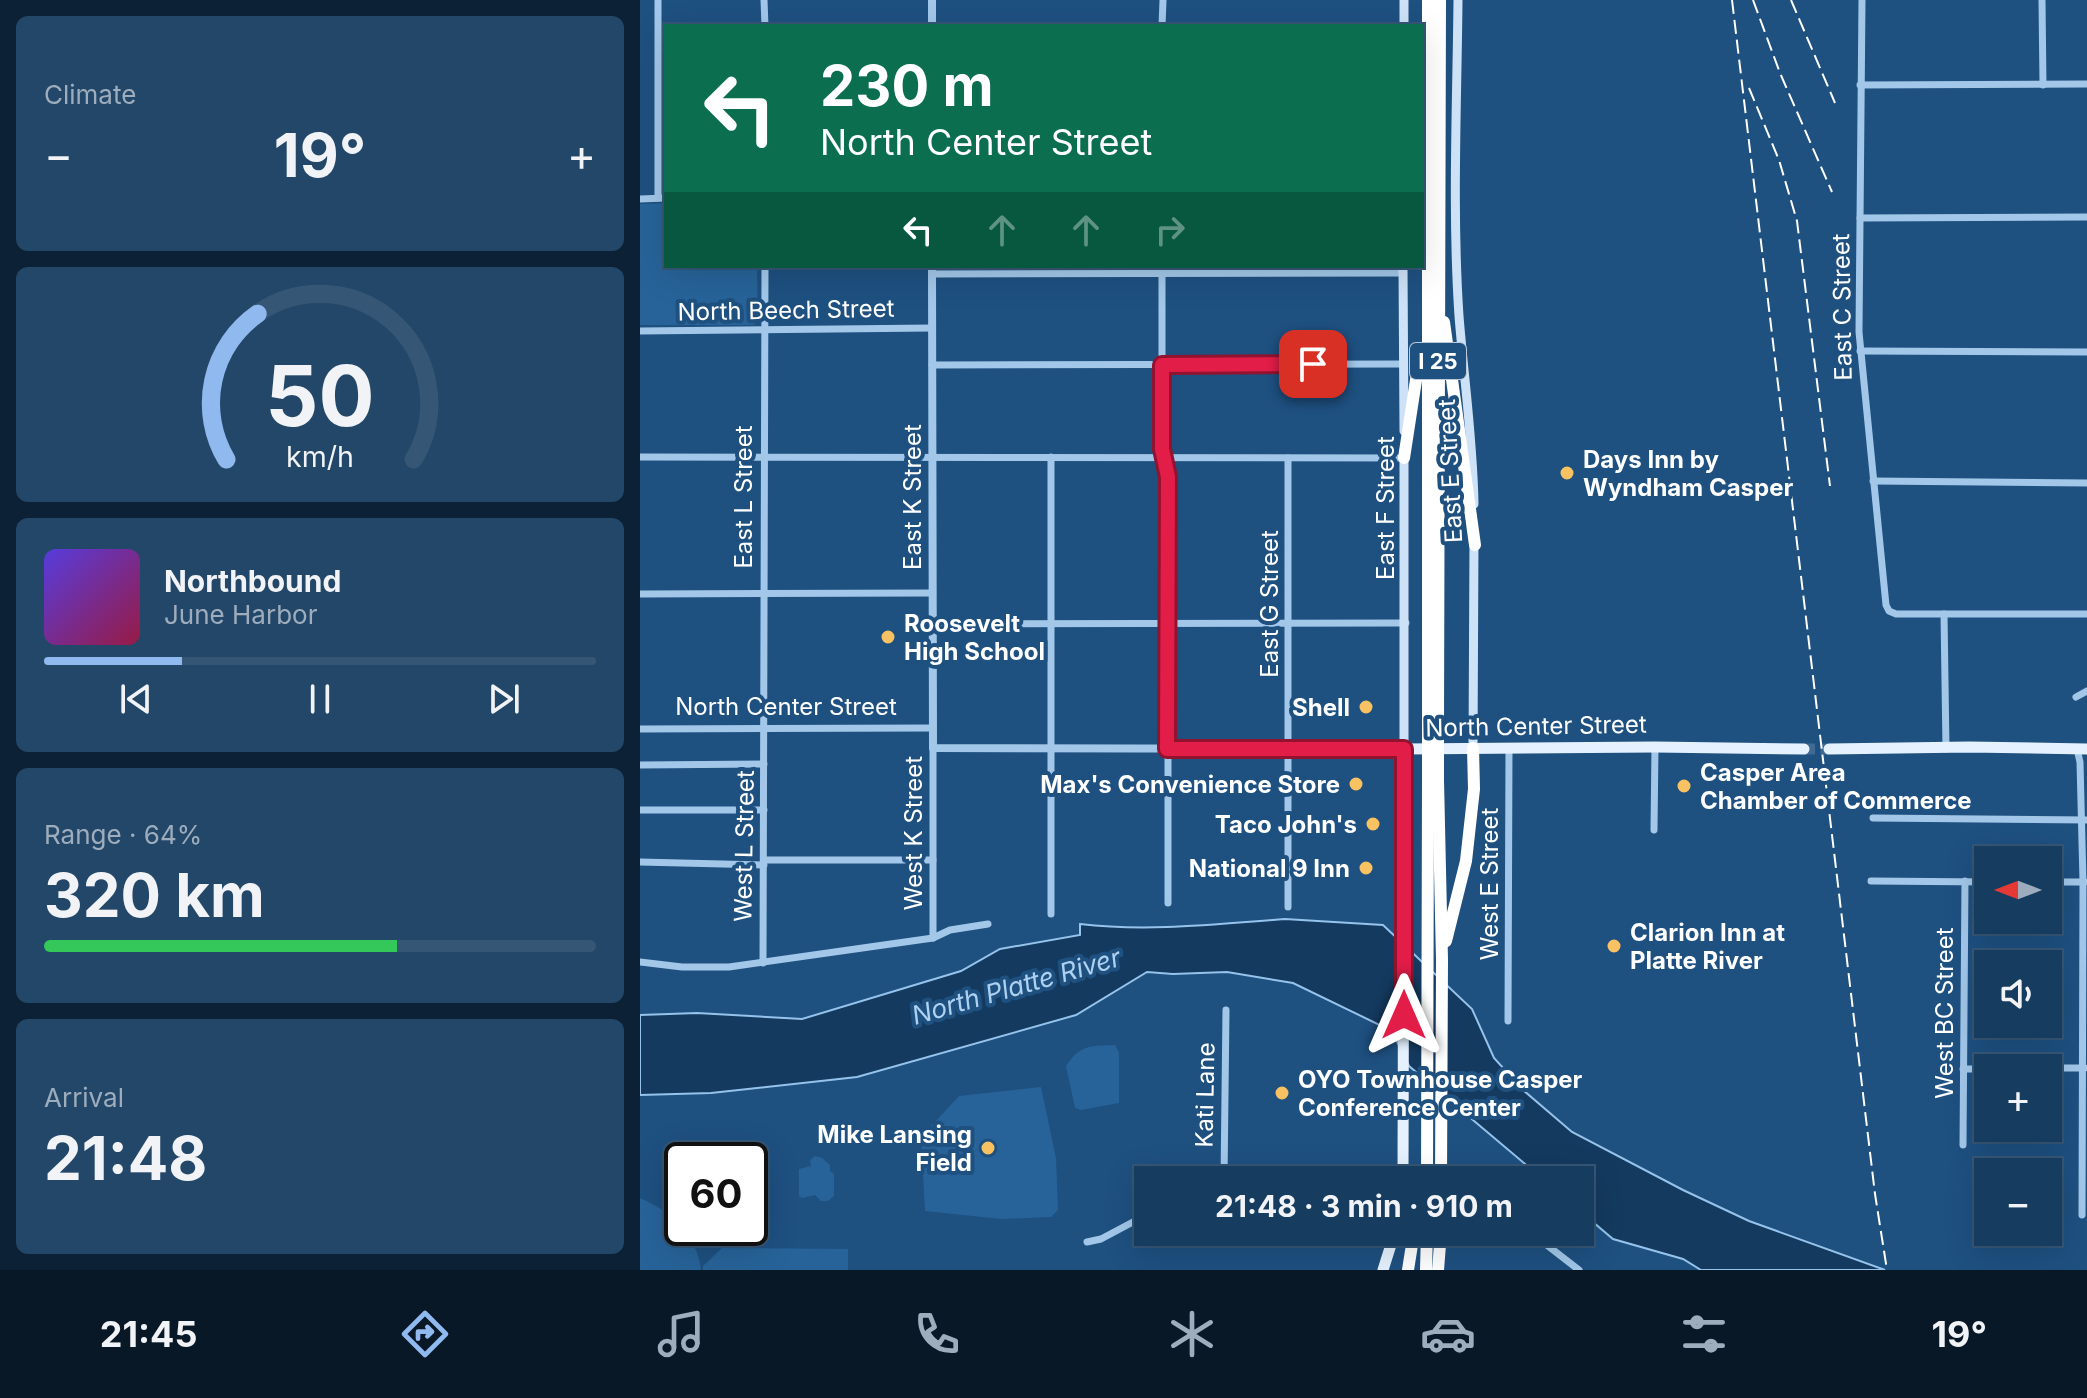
<!DOCTYPE html>
<html lang="en">
<head>
<meta charset="utf-8">
<style>
  :root { --surface:#163c60; --page:#234769; --text:#f1f3f6; --muted:#9eadbd; --line:#355675; --accent:#90b9f0 }
  body { margin:0; font-family:Inter,sans-serif; background:var(--page); color:var(--text); height:100vh; display:flex; flex-direction:column; font-size:30px; white-space:nowrap }
  * { box-sizing:border-box; margin:0 }
  p { font-size:26px; color:var(--muted) }
  .icon { flex:none; width:44px; height:44px; fill:none; stroke:currentColor; stroke-width:2; stroke-linecap:round; stroke-linejoin:round }
  .map { position:relative; flex:1; overflow:hidden }
  .sheet { display:flex; flex-direction:column; gap:16px; padding:16px; background:#0c2135; width:640px }
  .sheet>* { flex:none }
  .top-card { position:absolute; left:24px; top:24px; width:760px; height:244px; border-radius:0px; box-shadow:0 8px 32px #0002,0 0 0 2px var(--line); background:#0b6e4f; color:#fff; overflow:hidden }
  .needle { width:52px; rotate:270deg }
  .buttons { position:absolute; left:1334px; top:846px; display:grid; gap:16px }
  .buttons a { display:grid; place-items:center; width:88px; height:88px; border-radius:0px; background:var(--surface); box-shadow:0 8px 32px #0002,0 0 0 2px var(--line); font-size:40px }
  .speed { position:absolute; left:24px; top:1142px; display:flex; gap:16px; font-size:40px; font-weight:700; text-align:center }
  .speed>* { display:grid; place-content:center; width:104px; height:104px; border-radius:50%; background:var(--surface); box-shadow:0 8px 32px #0002,0 0 0 2px var(--line); line-height:1 }
  .speed .limit { border:4px solid #111; border-radius:12px; background:#fff; color:#111 }
  .pin { position:absolute; display:grid; place-items:center; width:68px; height:68px; color:#fff; margin:-34px; border-radius:16px; box-shadow:0 4px 12px #0006 }
  .me { position:absolute; width:88px; margin:-44px; rotate:0deg; stroke-linejoin:round; filter:drop-shadow(0 0 6px #0008) }
  .turn { display:flex; align-items:center; gap:28px; height:168px; padding:0 24px; font-size:36px }
  .turn .icon { width:104px; height:104px; stroke-width:2.5 }
  .turn b { display:block; font-size:56px; line-height:68px }
  .lanes { display:flex; align-items:center; height:76px; padding:0 24px; background:#0003; justify-content:center; gap:40px; direction:ltr }
  .lanes .off { opacity:.35 }
  .big { font-size:60px; font-weight:700; line-height:1.1 }
  .sheet .tile { flex:1; display:flex; flex-direction:column; justify-content:center; gap:12px; min-width:0; padding:0 28px; border-radius:12px; background:var(--page) }
  .sheet .dial { align-items:center; gap:0 }
  .dial svg { height:208px; overflow:visible; fill:none; stroke:var(--line); stroke-width:7; stroke-linecap:round; text-anchor:middle }
  .dial text { fill:var(--text); stroke:none }
  .song { display:flex; align-items:center; gap:24px }
  .cover { width:96px; height:96px; border-radius:12px; background:linear-gradient(135deg,hsl(250 70% 55%),hsl(340 70% 35%)) }
  .played { height:8px; border-radius:4px; background:linear-gradient(90deg,var(--accent) 25%,var(--line) 25%) }
  .keys { display:flex; justify-content:space-around; direction:ltr }
  .heat { display:flex; justify-content:space-between; align-items:center; font-size:44px; direction:ltr }
  .charge { height:12px; border-radius:6px; background:linear-gradient(90deg,#34c759 64%,var(--line) 0) }
  .trip { position:absolute; left:494px; top:1166px; width:460px; height:80px; border-radius:0px; background:var(--surface); box-shadow:0 8px 32px #0002,0 0 0 2px var(--line); font-weight:700; line-height:80px; text-align:center }
  .tabs { display:flex; height:128px; justify-content:space-around; align-items:center; background:#091826; color:var(--muted) }
  .tabs .icon { width:56px; height:56px }
  .tabs .active { color:var(--accent) }
  .tabs b { font-size:36px; color:var(--text) }
  main { display:flex; flex:1; min-height:0 }
  .map>svg:first-child { display:block }
  .green { fill:#276399 }
  .water { fill:#143a5f; stroke:#95c3eb; stroke-width:2 }
  .lines { fill:none; stroke-linecap:round; stroke-linejoin:round }
  .primary-tunnel { stroke:#406a93; stroke-width:11; stroke-dasharray:11 5.5; stroke-linecap:butt }
  .minor { stroke:#a2c7e9; stroke-width:7 }
  .tertiary { stroke:#a2c7e9; stroke-width:8 }
  .secondary { stroke:#cde2f7; stroke-width:9 }
  .primary { stroke:#e5f1fe; stroke-width:11 }
  .motorway { stroke:#fff; stroke-width:12 }
  .rail { stroke:#fff; stroke-width:2; stroke-dasharray:14 6; stroke-linecap:butt }
  .motorway-bridge { stroke:#fff; stroke-width:12 }
  .route-casing { stroke:#92132f; stroke-width:20 }
  .route { stroke:#e11d48; stroke-width:14 }
  .poi-dot { fill:#f8c161; stroke:#1e5080; stroke-width:3 }
  .labels { text-anchor:middle; dominant-baseline:central; stroke-width:8; stroke-linejoin:round; paint-order:stroke }
  .shield { fill:#1e5080; stroke:#bccad9; stroke-width:2 }
  .shield-label { font-size:22px; font-weight:bold; fill:#fff }
  .street-label { font-size:24px; fill:#fff; stroke:#1e5080 }
  .poi-label { font-size:24px; font-weight:bold; fill:#fff; stroke:#1e5080; text-anchor:start }
  .water-label { font-size:26px; font-style:italic; fill:#aed1f1; stroke:#1e5080 }
</style>
</head>
<body>
<main>
<section class="sheet">
<div class="tile"><p>Climate</p>
<div class="heat"><a>−</a><b class="big">19°</b><a>+</a></div>
</div>
<div class="tile dial"><svg viewBox="0 0 100 80">
<path d="M14 69A42 42 0 1 1 86 69"/>
<path d="M14 69A42 42 0 0 1 26 13" stroke="#90b9f0"/>
<text x="50" y="56" font-size="32" font-weight="700">50</text>
<text x="50" y="72" font-size="11">km/h</text>
</svg></div>
<div class="tile">
<div class="song"><i class="cover"></i><div><b>Northbound</b><p>June Harbor</p></div></div>
<div class="played"></div>
<div class="keys"><svg class="icon" aria-label="previous" viewBox="0 0 24 24"><path d="M18 5L8 12l10 7zM5 5v14"/></svg><svg class="icon" aria-label="pause" viewBox="0 0 24 24"><path d="M8 5v14M16 5v14"/></svg><svg class="icon" aria-label="next" viewBox="0 0 24 24"><path d="M6 5l10 7-10 7zM19 5v14"/></svg></div>
</div>
<div class="tile"><p>Range · 64%</p><b class="big">320 km</b><div class="charge"></div></div>
<div class="tile"><p>Arrival</p><b class="big">21:48</b></div>
</section>
<div class="map">
<svg width="1447" height="1270" viewBox="0 0 1447 1270">
  <rect width="100%" height="100%" fill="#1e5080"/>
  <g class="green">
    <path d="M 26,203 L 26,266 L 117,266 L 118,320 L 113,325 L 0,325 L 0,204 Z"/>
    <path d="M 475,1045 L 479,1053 L 479,1103 L 441,1110 L 435,1108 L 426,1066 C 441,1044 450,1046 475,1045 Z"/>
    <path d="M 401,1087 L 416,1158 L 418,1210 L 411,1217 L 361,1219 L 285,1211 L 281,1137 L 319,1096 Z"/>
    <path d="M 175,1156 L 182,1158 L 190,1165 L 190,1171 L 194,1174 L 194,1196 L 188,1201 L 181,1201 L 175,1195 L 162,1198 L 159,1196 L 159,1169 L 171,1166 L 170,1160 Z"/>
    <path d="M 0,1198 C 31,1211 57,1235 61,1270 L 0,1270 Z"/>
    <path d="M 82,1248 L 208,1249 L 208,1270 L 63,1270 L 63,1266 Z"/>
  </g>
  <path class="water" d="M 645,919 L 743,925 L 832,1009 L 854,1058 L 883,1090 L 932,1132 L 1043,1190 L 1109,1221 L 1245,1270 L 1061,1270 L 1043,1259 L 973,1239 L 940,1211 L 940,1180 L 904,1180 L 769,1066 L 752,1031 L 653,983 L 587,972 L 533,974 L 507,972 L 436,1015 L 217,1077 L 71,1093 L 0,1095 L 0,1015 L 57,1013 L 162,1019 L 321,971 L 360,949 L 440,935 L 440,924 C 508,932 577,924 645,919 Z"/>
  <g class="lines">
    <path class="primary-tunnel" d="M 1164,749 L 1189,749"/>
    <g class="minor">
      <path d="M 18,0 L 18,198"/>
      <path d="M 124,0 L 125,26"/>
      <path d="M 1222,0 L 1219,332 L 1246,605 L 1249,611 L 1256,614 L 1447,614"/>
      <path d="M 1402,0 L 1403,85"/>
      <path d="M 522,26 L 523,0"/>
      <path d="M 1220,85 L 1447,84"/>
      <path d="M 0,199 L 26,198"/>
      <path d="M 1220,218 L 1447,217"/>
      <path d="M 522,266 L 522,449 L 528,477 L 528,903"/>
      <path d="M 292,274 L 763,273"/>
      <path d="M 0,331 L 292,328"/>
      <path d="M 1220,351 L 1447,352"/>
      <path d="M 292,365 L 764,364"/>
      <path d="M 0,457 L 764,458"/>
      <path d="M 1233,481 L 1447,483"/>
      <path d="M 0,594 L 292,593"/>
      <path d="M 1304,614 L 1306,749"/>
      <path d="M 292,624 L 766,623"/>
      <path d="M 1436,697 L 1447,691"/>
      <path d="M 0,729 L 293,728"/>
      <path d="M 293,748 L 293,938"/>
      <path d="M 1437,749 L 1440,762 L 1443,882 L 1442,1215"/>
      <path d="M 0,765 L 124,764"/>
      <path d="M 0,810 L 124,810"/>
      <path d="M 1233,818 L 1447,820"/>
      <path d="M 1014,830 L 1015,747"/>
      <path d="M 124,860 L 293,860"/>
      <path d="M 0,862 L 124,865"/>
      <path d="M 1231,881 L 1348,882"/>
      <path d="M 1408,882 L 1445,882"/>
      <path d="M 648,907 L 648,458"/>
      <path d="M 411,914 L 411,457"/>
      <path d="M 0,962 L 42,967 L 89,967 L 293,938 L 310,930 L 348,924"/>
      <path d="M 123,963 L 125,266"/>
      <path d="M 868,1021 L 869,748"/>
      <path d="M 1408,1068 L 1445,1068"/>
      <path d="M 1323,1069 L 1348,1069"/>
      <path d="M 1323,1145 L 1325,881"/>
      <path d="M 584,1180 L 586,1010"/>
      <path d="M 890,1232 L 939,1270"/>
      <path d="M 447,1242 L 461,1239 L 508,1214"/>
    </g>
    <g class="tertiary">
      <path d="M 292,0 L 292,26"/>
      <path d="M 292,266 L 293,748 L 764,749"/>
    </g>
    <g class="secondary">
      <path d="M 764,0 L 764,26"/>
      <path d="M 818,0 C 817,105 812,212 819,316 C 824,379 833,441 834,504"/>
      <path d="M 763,266 L 764,431"/>
      <path d="M 764,453 L 764,749"/>
      <path d="M 833,748 L 834,539"/>
    </g>
    <g class="primary">
      <path d="M 1189,749 L 1329,747 L 1447,749"/>
      <path d="M 763,1180 L 764,749 L 1015,747 L 1164,749"/>
      <path d="M 743,1270 L 755,1232"/>
    </g>
    <g class="motorway">
      <path d="M 804,322 L 835,545"/>
      <path d="M 764,458 L 780,354"/>
      <path d="M 788,722 L 788,0"/>
      <path d="M 798,722 L 800,0"/>
      <path d="M 798,780 L 802,960 L 801,1180"/>
      <path d="M 806,941 L 826,861 L 834,789 L 833,748"/>
      <path d="M 787,1180 L 788,780"/>
      <path d="M 768,1270 L 774,1232"/>
      <path d="M 786,1270 L 787,1232"/>
      <path d="M 798,1270 L 801,1232"/>
    </g>
    <g class="rail">
      <path d="M 1092,0 L 1235,1194 L 1247,1270"/>
      <path d="M 1113,0 L 1140,73 L 1192,192"/>
      <path d="M 1151,0 L 1195,103"/>
      <path d="M 1109,88 L 1139,160 L 1157,221 L 1190,486"/>
    </g>
    <g class="motorway-bridge">
      <path d="M 788,722 L 788,780"/>
      <path d="M 798,780 L 798,722"/>
    </g>
  </g>
  <g class="lines">
    <g class="route-casing">
      <path id="route" d="M 673,364 L 522,365 L 522,449 L 528,477 L 527,749 L 764,749 L 764,1015"/>
    </g>
    <use href="#route" class="route"/>
  </g>
  <g class="poi-dot">
    <circle cx="927" cy="473" r="8"/>
    <circle cx="248" cy="637" r="8"/>
    <circle cx="726" cy="707" r="8"/>
    <circle cx="716" cy="784" r="8"/>
    <circle cx="1044" cy="786" r="8"/>
    <circle cx="733" cy="824" r="8"/>
    <circle cx="726" cy="868" r="8"/>
    <circle cx="974" cy="946" r="8"/>
    <circle cx="642" cy="1093" r="8"/>
    <circle cx="348" cy="1148" r="8"/>
  </g>
  <g class="labels">
    <rect class="shield" x="770" y="343" width="56" height="36" rx="6"/>
    <g class="shield-label">
      <text x="798" y="361">I 25</text>
    </g>
    <g class="street-label">
      <text transform="translate(1202 307) rotate(-91)">East C Street</text>
      <text transform="translate(146 310) rotate(-1)">North Beech Street</text>
      <text transform="translate(810 471) rotate(-93)">East E Street</text>
      <text transform="translate(103 497) rotate(-90)">East L Street</text>
      <text transform="translate(272 497) rotate(-90)">East K Street</text>
      <text transform="translate(745 508) rotate(-90)">East F Street</text>
      <text transform="translate(629 604) rotate(-90)">East G Street</text>
      <text x="146" y="706">North Center Street</text>
      <text transform="translate(896 726) rotate(-1)">North Center Street</text>
      <text transform="translate(273 833) rotate(-90)">West K Street</text>
      <text transform="translate(104 846) rotate(-89)">West L Street</text>
      <text transform="translate(849 884) rotate(-90)">West E Street</text>
      <text transform="translate(1304 1013) rotate(-90)">West BC Street</text>
      <text transform="translate(565 1095) rotate(-89)">Kati Lane</text>
    </g>
    <g class="poi-label">
      <text x="943" y="459">Days Inn by<tspan x="943" dy="28">Wyndham Casper</tspan></text>
      <text x="264" y="623">Roosevelt<tspan x="264" dy="28">High School</tspan></text>
      <text x="710" y="707" text-anchor="end">Shell</text>
      <text x="1060" y="772">Casper Area<tspan x="1060" dy="28">Chamber of Commerce</tspan></text>
      <text x="700" y="784" text-anchor="end">Max's Convenience Store</text>
      <text x="717" y="824" text-anchor="end">Taco John's</text>
      <text x="710" y="868" text-anchor="end">National 9 Inn</text>
      <text x="990" y="932">Clarion Inn at<tspan x="990" dy="28">Platte River</tspan></text>
      <text x="658" y="1079">OYO Townhouse Casper<tspan x="658" dy="28">Conference Center</tspan></text>
      <text x="332" y="1134" text-anchor="end">Mike Lansing<tspan x="332" dy="28">Field</tspan></text>
    </g>
    <g class="water-label">
      <text transform="translate(376 986) rotate(-16)">North Platte River</text>
    </g>
  </g>
</svg>
<div class="buttons">
<a><svg class="needle" viewBox="-14 -14 28 28"><path d="M0-13l5 13h-10z" fill="#e53935"/><path d="M0 13l5-13h-10z" fill="#9eadbd"/></svg></a>
<a><svg class="icon" aria-label="sound" viewBox="0 0 24 24"><path d="M4 9h4l5-4v14l-5-4H4zM17 9q2 3 0 6"/></svg></a>
<a>+</a>
<a>−</a>
</div>
<div class="speed"><div class="limit">60</div></div>
<div class="pin" style="left:673px;top:364px;background:#d93025"><svg class="icon" aria-label="arrive" viewBox="0 0 24 24"><path d="M6 21V4h12l-3 4 3 4H6"/></svg></div>
<svg class="me" style="left:764px;top:1015px" viewBox="-20 -20 40 40"><path d="M0-17L14 15 0 8-14 15z" fill="#e11d48" stroke="#fff" stroke-width="4"/></svg>
<div class="trip">21:48 · 3 min · 910 m</div>
<div class="top-card">
<div class="turn"><svg class="icon" aria-label="left" viewBox="0 0 24 24"><path d="M17 20v-9H6M10 6l-5 5 5 5"/></svg><div><b>230 m</b>North Center Street</div></div>
<div class="lanes"><svg class="icon" aria-label="left" viewBox="0 0 24 24"><path d="M17 20v-9H6M10 6l-5 5 5 5"/></svg><svg class="icon off" aria-label="ahead" viewBox="0 0 24 24"><path d="M12 20V5M6 11l6-6 6 6"/></svg><svg class="icon off" aria-label="ahead" viewBox="0 0 24 24"><path d="M12 20V5M6 11l6-6 6 6"/></svg><svg class="icon off" aria-label="right" viewBox="0 0 24 24"><path d="M7 20v-9h11M14 6l5 5-5 5"/></svg></div>
</div>
</div>
</main>
<nav class="tabs">
<b>21:45</b>
<svg class="icon active" aria-label="directions" viewBox="0 0 24 24"><path d="M12 3l9 9-9 9-9-9zM9 14v-3h6M13 9l2 2-2 2"/></svg>
<svg class="icon" aria-label="music" viewBox="0 0 24 24"><path d="M9 18V5l10-2v13"/><circle cx="6" cy="18" r="3"/><circle cx="16" cy="16" r="3"/></svg>
<svg class="icon" aria-label="phone" viewBox="0 0 24 24"><path d="M5 4h4l2 5-3 2q2 4 5 5l2-3 5 2v4C11 20 4 13 5 4z"/></svg>
<svg class="icon" aria-label="climate" viewBox="0 0 24 24"><path d="M12 3v18M4 7l16 10M4 17L20 7"/></svg>
<svg class="icon" aria-label="car" viewBox="0 0 24 24"><path d="M5 17H2v-5l4-1 3-4h7l3 4 3 1v5h-3M9 17h6M6 11h13"/><circle cx="7" cy="17" r="2"/><circle cx="17" cy="17" r="2"/></svg>
<svg class="icon" aria-label="filters" viewBox="0 0 24 24"><path d="M4 7h16M4 17h16"/><circle cx="9" cy="7" r="2"/><circle cx="15" cy="17" r="2"/></svg>
<b>19°</b>
</nav>
</body>
</html>
